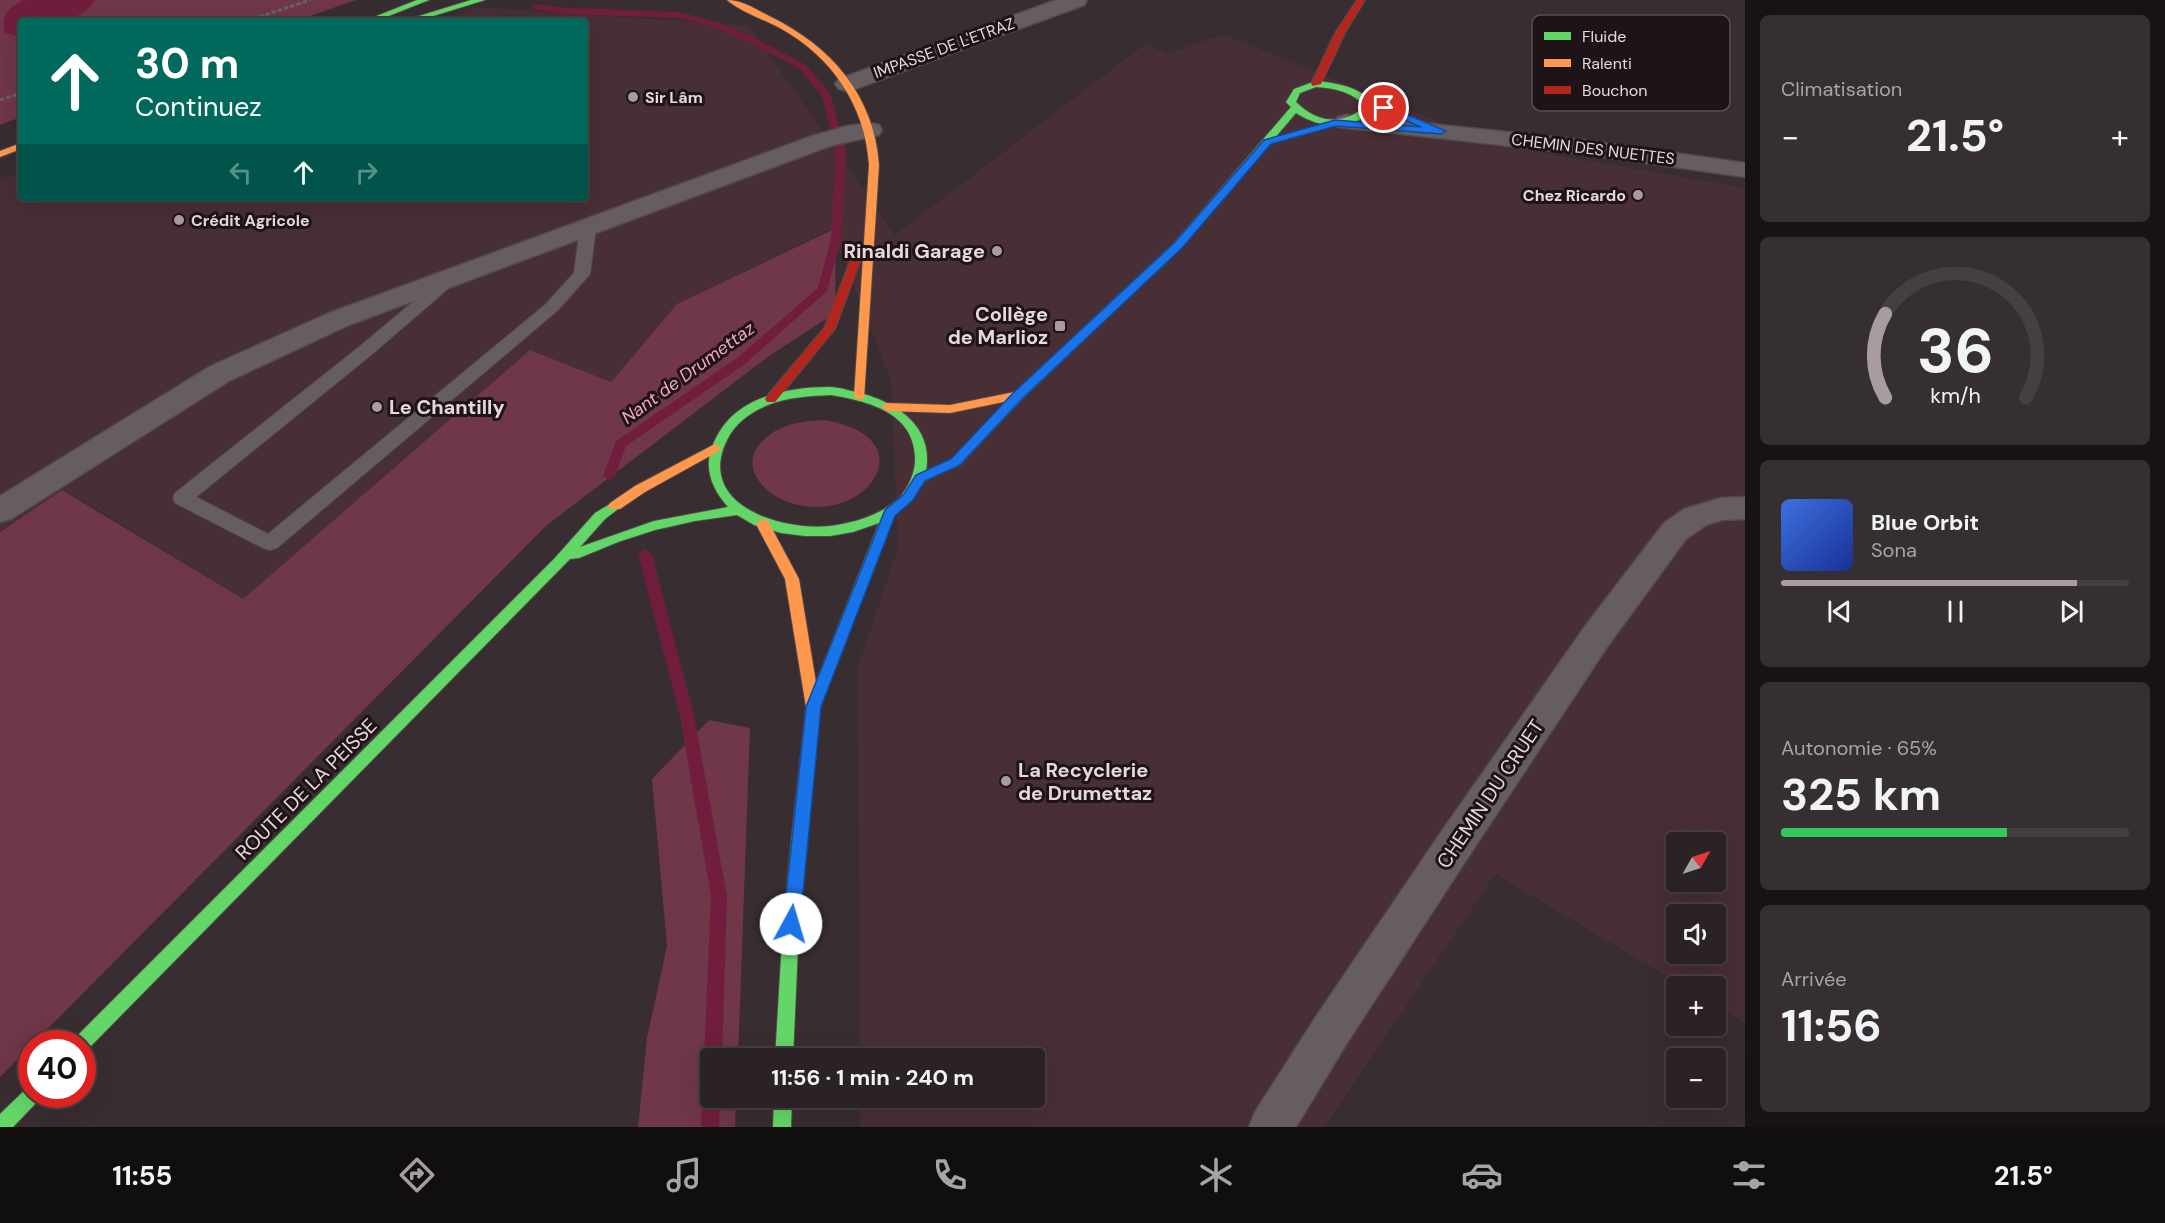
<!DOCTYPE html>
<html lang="fr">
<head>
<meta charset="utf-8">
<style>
  :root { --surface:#2a2224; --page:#362f31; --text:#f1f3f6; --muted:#a5a4a6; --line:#463f41; --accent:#a99c9f }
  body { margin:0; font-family:"DM Sans",sans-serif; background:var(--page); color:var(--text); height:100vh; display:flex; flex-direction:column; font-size:22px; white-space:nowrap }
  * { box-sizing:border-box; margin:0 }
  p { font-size:20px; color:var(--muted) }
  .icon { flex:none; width:33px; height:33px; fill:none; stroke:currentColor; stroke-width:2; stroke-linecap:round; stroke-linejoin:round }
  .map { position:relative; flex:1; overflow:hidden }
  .drawer { display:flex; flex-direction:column; gap:15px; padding:15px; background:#171314; width:420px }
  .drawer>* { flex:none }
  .guide { position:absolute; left:18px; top:18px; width:570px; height:183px; border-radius:6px; box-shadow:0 6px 24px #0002,0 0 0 2px var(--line); background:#00695c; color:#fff; overflow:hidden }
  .needle { width:39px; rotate:51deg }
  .tools { position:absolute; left:1666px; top:832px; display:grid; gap:12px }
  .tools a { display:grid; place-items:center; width:60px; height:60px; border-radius:6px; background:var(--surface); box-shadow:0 6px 24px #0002,0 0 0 2px var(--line); font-size:30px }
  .speed { position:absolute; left:18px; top:1030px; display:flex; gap:12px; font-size:30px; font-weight:700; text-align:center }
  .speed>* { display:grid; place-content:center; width:78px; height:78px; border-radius:50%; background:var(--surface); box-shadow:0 6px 24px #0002,0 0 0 2px var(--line); line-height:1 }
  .speed .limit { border:9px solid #d22; background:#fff; color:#111 }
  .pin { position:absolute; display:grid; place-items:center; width:51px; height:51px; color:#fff; margin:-26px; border:3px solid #fff; border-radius:50%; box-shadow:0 2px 6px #0007 }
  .me { position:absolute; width:66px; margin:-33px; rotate:6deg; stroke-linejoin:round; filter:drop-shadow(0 0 4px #0008) }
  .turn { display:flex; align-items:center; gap:21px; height:126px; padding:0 18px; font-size:27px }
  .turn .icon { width:78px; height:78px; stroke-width:2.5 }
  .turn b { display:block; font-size:42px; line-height:51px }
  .lanes { display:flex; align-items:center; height:57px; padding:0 18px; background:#0003; justify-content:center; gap:30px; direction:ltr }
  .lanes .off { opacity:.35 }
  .big { font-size:45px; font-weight:700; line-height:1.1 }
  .drawer .tile { flex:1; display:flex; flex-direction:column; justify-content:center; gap:9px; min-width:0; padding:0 21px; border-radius:9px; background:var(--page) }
  .drawer .dial { align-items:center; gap:0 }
  .dial svg { height:156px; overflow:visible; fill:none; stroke:var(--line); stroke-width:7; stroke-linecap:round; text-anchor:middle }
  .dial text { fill:var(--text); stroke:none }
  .song { display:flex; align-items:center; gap:18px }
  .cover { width:72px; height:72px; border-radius:9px; background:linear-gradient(135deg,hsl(220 70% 55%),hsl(230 70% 35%)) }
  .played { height:6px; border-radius:3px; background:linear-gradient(90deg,var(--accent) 85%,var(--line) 85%) }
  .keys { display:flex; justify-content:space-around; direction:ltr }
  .heat { display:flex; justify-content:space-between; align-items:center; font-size:33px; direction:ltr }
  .charge { height:9px; border-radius:4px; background:linear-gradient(90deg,#34c759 65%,var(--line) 0) }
  .trip { position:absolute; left:700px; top:1048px; width:345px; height:60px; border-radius:6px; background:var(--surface); box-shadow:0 6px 24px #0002,0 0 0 2px var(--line); font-weight:700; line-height:60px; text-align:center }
  .dock { display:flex; height:96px; justify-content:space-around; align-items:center; background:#110e0e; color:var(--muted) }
  .dock .icon { width:42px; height:42px }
  .dock .on { color:var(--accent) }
  .dock b { font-size:27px; color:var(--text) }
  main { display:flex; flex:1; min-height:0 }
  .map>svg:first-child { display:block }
  .built { fill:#482e35; fill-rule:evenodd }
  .green { fill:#6f3748 }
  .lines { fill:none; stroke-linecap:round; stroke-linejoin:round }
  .stream { fill:#711e3e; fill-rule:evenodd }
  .river { fill:#711e3e; fill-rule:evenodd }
  .lane-casing { stroke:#53494b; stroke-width:2 }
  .street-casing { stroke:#53494b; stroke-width:3 }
  .fast-casing { stroke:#53494b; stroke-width:2 }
  .slow-casing { stroke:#53494b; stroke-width:2 }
  .jam-casing { stroke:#53494b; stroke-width:2 }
  .path { stroke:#686062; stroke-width:3; stroke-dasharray:4.5 2; stroke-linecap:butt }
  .lane { fill:#665d60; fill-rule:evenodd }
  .street { fill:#665d60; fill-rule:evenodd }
  .fast { fill:#63d668; fill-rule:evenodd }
  .slow { fill:#ff974d; fill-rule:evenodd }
  .jam { fill:#b3261e; fill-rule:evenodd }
  .route { fill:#1a73e8; stroke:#114b97; stroke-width:1.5 }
  .poi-dot { fill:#a99c9f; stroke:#1e1417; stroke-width:2 }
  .labels { text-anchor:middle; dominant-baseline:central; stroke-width:6; stroke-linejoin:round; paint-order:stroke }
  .far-street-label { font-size:16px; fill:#e6d8db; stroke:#1e1417 }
  .far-poi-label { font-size:16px; font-weight:bold; fill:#e6d8db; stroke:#1e1417; text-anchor:start }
  .far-water-label { font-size:18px; font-style:italic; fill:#f5a8bc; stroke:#1e1417 }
  .poi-label { font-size:20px; font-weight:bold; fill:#e6d8db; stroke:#1e1417; text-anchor:end }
  .street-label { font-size:20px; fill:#e6d8db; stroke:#1e1417 }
  .key { fill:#1e1417; stroke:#5a4f52; stroke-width:1.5 }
  .key-label { font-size:16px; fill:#e6d8db }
</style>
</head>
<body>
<main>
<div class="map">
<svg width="1745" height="1127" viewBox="0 0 1745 1127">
  <rect width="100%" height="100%" fill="#382d30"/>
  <path class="built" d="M 478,7 L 749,26 L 895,235 L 1145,44 L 1168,54 L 1223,34 L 1493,144 L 1745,188 L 1745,1023 L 1716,1005 L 1716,987 L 1685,987 L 1495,874 L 1325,1127 L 860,1127 L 860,1098 L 1035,1098 L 1035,1059 L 860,1059 L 858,667 L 898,548 L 891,380 L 831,229 L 677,304 L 611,382 L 530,350 L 243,600 L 102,512 L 62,490 L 0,532 L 0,180 L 21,173 L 21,198 L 585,198 L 585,21 L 439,21 ZM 1677,843 L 1716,843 L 1716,882 L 1677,882 ZM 1677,915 L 1716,915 L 1716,954 L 1677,954 Z"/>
  <g class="green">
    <path d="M 0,0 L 356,0 L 296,21 L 21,21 L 21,117 L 0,125 Z"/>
    <path d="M 836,228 L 835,313 L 769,356 L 547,525 L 0,1077 L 0,532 L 62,490 L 243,599 L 530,350 L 611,382 L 677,304 Z"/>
    <path d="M 824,420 C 929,437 866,527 791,503 C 760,493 735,462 768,436 C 784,423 804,421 824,420 Z"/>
    <path d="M 709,720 L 750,728 L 738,1059 L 711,1059 L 711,1098 L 736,1098 L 735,1127 L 638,1127 L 647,1038 L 667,946 L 652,779 Z"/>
  </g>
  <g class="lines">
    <g class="stream">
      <path d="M 536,4 L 568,8 L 680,12 L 720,23 L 757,39 L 806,65 L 830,93 L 846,153 L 841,239 L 827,291 L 745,364 L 626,446 L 615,476 L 609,480 L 603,476 L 616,441 L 737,358 L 818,288 L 831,239 L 836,153 L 822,96 L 800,69 L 751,43 L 714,27 L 680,18 L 568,14 L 533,9 L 532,7 Z"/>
      <path d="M 645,549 L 652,554 L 694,716 L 727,896 L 722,1059 L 711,1059 L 711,1067 L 707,1065 L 704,1059 L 711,896 L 680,716 L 638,554 Z"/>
      <path d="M 711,1089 L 711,1098 L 720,1098 L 719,1127 L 701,1127 L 702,1098 L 705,1092 Z"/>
    </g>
    <path class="river" d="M 23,0 L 95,0 C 76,27 51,21 21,21 L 21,37 L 5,33 C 0,15 8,8 23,0 Z"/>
    <g class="lane-casing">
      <path id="lane" d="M 588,223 L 596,228 L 590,274 L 558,310 L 277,548 L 270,550 L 263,548 L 175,503 L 173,498 L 175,493 L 359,347 L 445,275 L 457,275 L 459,278 L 457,281 L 371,355 L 196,497 L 268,534 L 546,304 L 574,273 L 580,228 Z"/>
    </g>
    <g class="street-casing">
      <g id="street">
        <path d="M 1056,0 L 1087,0 L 1084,5 L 855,89 L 847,91 L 839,89 L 835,84 L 839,79 Z"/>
        <path d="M 1346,115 L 1583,140 L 1745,163 L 1745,177 L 1583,154 L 1338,127 L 1334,122 L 1338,117 Z"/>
        <path d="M 870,123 L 879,125 L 882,130 L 879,135 L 830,146 L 349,325 L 229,381 L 11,519 L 0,522 L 0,496 L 209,367 L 329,313 L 812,136 L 847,126 Z"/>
        <path d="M 1745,497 L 1745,519 L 1722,520 L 1706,525 L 1686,539 L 1607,647 L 1465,862 L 1347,1043 L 1296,1127 L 1249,1127 L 1255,1112 L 1317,1015 L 1437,838 L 1583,629 L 1664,523 L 1684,509 L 1721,498 Z"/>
      </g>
    </g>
    <g class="fast-casing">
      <g id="fast">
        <path d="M 417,0 L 429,0 L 376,21 L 364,21 Z"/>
        <path d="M 471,0 L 485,0 L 417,21 L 403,21 Z"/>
        <path d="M 1316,81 C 1335,83 1356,86 1370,100 L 1371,111 C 1350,132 1319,128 1296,113 L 1182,247 L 1023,398 L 960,465 L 922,482 L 909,503 L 895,514 L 818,711 L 813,713 L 808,711 L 806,707 L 879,523 L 853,532 L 830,536 L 805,536 L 781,533 L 754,525 L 737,515 L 695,521 L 655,530 L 618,542 L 579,558 L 570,559 L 87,1050 L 82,1052 L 82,1044 L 72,1044 L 75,1038 L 554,559 L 595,513 L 615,501 L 622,506 L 605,519 L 580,547 L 654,521 L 728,507 C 711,488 702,465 715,440 C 721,427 731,415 744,407 C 768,392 801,387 829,387 C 839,387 850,391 860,393 C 898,403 934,427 926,471 L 952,459 L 1015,392 L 1174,243 L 1291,107 L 1286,102 L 1294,89 ZM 1316,87 C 1333,88 1347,91 1360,101 L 1361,110 C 1338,126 1315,121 1296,102 L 1300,93 ZM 831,395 C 867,401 913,412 915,456 C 916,471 909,487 899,498 C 882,514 860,521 837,525 C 788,534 694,507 727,440 C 735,423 751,412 768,405 C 788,397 810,396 831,395 Z"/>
        <path d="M 799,836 L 805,838 L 807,843 L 799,924 L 793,1059 L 775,1059 L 783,924 L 791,843 L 793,838 Z"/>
        <path d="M 32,1087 L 32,1095 L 41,1095 L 38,1101 L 13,1127 L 0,1127 L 0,1114 L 26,1089 Z"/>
        <path d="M 774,1098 L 792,1098 L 791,1127 L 773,1127 Z"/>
      </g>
    </g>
    <g class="slow-casing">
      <g id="slow">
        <path d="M 727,0 C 742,0 755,9 769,16 C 831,46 874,95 879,165 L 864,399 L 856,399 L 854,396 L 869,165 C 865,105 832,57 780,28 C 763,19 741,12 727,0 Z"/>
        <path d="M 21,143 L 21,149 L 0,157 L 0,151 Z"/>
        <path d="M 1019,391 L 1025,395 L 1023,398 L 950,413 L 887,411 L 881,407 L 887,403 L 950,405 Z"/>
        <path d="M 715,444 L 721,448 L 719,451 L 645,492 L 620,509 L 610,509 L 608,506 L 610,503 L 635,486 Z"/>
        <path d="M 763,519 L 768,521 L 799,579 L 820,707 L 807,843 L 805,848 L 799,850 L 793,848 L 791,843 L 806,707 L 785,579 L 756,524 Z"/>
      </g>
    </g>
    <g class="jam-casing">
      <g id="jam">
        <path d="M 1357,0 L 1365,0 L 1345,33 L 1321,84 L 1313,86 L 1311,84 L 1335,33 Z"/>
        <path d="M 859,248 L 864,251 L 835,329 L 775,402 L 767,402 L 765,399 L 767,396 L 824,328 L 854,251 Z"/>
      </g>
    </g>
    <g class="path">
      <path d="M 247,21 L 310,0"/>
      <path d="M 0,100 L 21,93"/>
    </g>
    <use href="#lane" class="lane"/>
    <use href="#street" class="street"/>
    <use href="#fast" class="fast"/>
    <use href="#slow" class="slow"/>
    <use href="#jam" class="jam"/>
  </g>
  <path class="route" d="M 1384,105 L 1446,131 L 1441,134 L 1336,126 L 1271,144 L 1182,248 L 1023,398 L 960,465 L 925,481 L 913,500 L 895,516 L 821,707 L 800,924 L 797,929 L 791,931 L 785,929 L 783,924 L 806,707 L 885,510 L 904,494 L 916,475 L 951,459 L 1014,392 L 1174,243 L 1264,140 L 1335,120 L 1421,127 L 1380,110 L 1380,106 Z"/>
  <g class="poi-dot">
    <circle cx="633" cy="97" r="6"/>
    <circle cx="1638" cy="195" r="6"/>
    <circle cx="179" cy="220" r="6"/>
    <circle cx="997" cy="251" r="6"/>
    <rect x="1054" y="320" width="12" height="12" rx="3"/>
    <circle cx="377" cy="407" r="6"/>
    <circle cx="1006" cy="781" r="6"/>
  </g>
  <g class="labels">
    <g class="far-street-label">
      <text transform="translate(944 48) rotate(-20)">IMPASSE DE L'ETRAZ</text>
      <text transform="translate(1593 149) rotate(7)">CHEMIN DES NUETTES</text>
    </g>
    <g class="far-poi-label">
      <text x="645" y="97">Sir Lâm</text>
      <text x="1626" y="195" text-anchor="end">Chez Ricardo</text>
      <text x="191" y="220">Crédit Agricole</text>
    </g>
    <g class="far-water-label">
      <text transform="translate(688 373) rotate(-36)">Nant de Drumettaz</text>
    </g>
    <g class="poi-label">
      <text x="985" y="251">Rinaldi Garage</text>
      <text x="1048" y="314">Collège<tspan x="1048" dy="23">de Marlioz</tspan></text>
      <text x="389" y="407" text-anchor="start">Le Chantilly</text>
      <text x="1018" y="770" text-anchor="start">La Recyclerie<tspan x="1018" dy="23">de Drumettaz</tspan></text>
    </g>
    <g class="street-label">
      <text transform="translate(306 789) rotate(-45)">ROUTE DE LA PEISSE</text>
      <text transform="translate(1490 794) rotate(-56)">CHEMIN DU CRUET</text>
    </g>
  </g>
  <rect x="1532" y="15" width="198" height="96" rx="9" class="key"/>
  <rect x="1544" y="32" width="27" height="8" fill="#63d668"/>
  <rect x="1544" y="59" width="27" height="8" fill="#ff974d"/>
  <rect x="1544" y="86" width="27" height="8" fill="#b3261e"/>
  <g class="key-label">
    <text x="1582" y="42">Fluide</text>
    <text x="1582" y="69">Ralenti</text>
    <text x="1582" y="96">Bouchon</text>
  </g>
</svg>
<div class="tools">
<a><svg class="needle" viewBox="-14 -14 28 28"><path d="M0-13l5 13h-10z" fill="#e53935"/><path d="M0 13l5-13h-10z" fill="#a5a4a6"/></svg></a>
<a><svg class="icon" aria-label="sound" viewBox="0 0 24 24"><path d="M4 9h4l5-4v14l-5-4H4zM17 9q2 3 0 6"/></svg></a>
<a>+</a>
<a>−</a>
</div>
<div class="speed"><div class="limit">40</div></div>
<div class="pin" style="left:1384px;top:108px;background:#d93025"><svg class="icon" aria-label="arrive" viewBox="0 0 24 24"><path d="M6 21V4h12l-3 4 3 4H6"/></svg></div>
<svg class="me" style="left:791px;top:924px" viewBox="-20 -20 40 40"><circle r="19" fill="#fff"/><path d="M0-13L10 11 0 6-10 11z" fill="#1a73e8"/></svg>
<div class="trip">11:56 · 1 min · 240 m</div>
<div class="guide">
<div class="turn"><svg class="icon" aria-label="ahead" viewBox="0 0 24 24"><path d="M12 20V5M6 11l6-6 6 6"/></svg><div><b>30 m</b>Continuez</div></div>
<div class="lanes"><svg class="icon off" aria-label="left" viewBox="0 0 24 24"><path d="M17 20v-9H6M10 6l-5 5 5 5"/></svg><svg class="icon" aria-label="ahead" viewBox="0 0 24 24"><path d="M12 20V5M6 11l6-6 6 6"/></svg><svg class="icon off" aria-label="right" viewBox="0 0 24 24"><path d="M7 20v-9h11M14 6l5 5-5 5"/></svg></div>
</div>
</div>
<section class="drawer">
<div class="tile"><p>Climatisation</p>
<div class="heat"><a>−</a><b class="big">21.5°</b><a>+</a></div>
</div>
<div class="tile dial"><svg viewBox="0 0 100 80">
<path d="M14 69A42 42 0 1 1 86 69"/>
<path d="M14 69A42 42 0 0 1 14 26" stroke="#a99c9f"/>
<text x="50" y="56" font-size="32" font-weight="700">36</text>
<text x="50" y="72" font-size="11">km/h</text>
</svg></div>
<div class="tile">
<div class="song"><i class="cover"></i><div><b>Blue Orbit</b><p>Sona</p></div></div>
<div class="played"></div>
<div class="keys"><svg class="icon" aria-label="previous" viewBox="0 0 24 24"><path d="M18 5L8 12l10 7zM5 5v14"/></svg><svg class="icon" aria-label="pause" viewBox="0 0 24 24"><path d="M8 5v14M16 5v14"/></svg><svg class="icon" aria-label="next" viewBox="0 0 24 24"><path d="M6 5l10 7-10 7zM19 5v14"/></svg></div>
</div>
<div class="tile"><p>Autonomie · 65%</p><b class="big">325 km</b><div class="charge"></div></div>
<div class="tile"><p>Arrivée</p><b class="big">11:56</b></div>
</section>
</main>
<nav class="dock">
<b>11:55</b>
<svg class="icon on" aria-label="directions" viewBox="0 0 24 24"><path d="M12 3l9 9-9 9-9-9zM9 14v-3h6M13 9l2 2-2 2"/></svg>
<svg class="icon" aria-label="music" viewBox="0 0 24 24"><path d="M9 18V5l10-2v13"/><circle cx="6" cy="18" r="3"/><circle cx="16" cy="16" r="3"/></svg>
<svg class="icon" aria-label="phone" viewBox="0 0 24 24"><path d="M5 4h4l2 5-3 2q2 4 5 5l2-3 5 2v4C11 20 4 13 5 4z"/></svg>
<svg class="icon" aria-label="climate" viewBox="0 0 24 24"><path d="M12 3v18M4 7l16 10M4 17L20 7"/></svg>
<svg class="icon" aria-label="car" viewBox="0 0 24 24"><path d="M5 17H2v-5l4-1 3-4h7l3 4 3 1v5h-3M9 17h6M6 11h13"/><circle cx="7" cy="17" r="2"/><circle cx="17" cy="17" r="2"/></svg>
<svg class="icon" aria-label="filters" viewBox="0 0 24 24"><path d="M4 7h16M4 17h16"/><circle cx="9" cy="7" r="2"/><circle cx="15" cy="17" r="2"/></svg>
<b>21.5°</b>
</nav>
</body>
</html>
